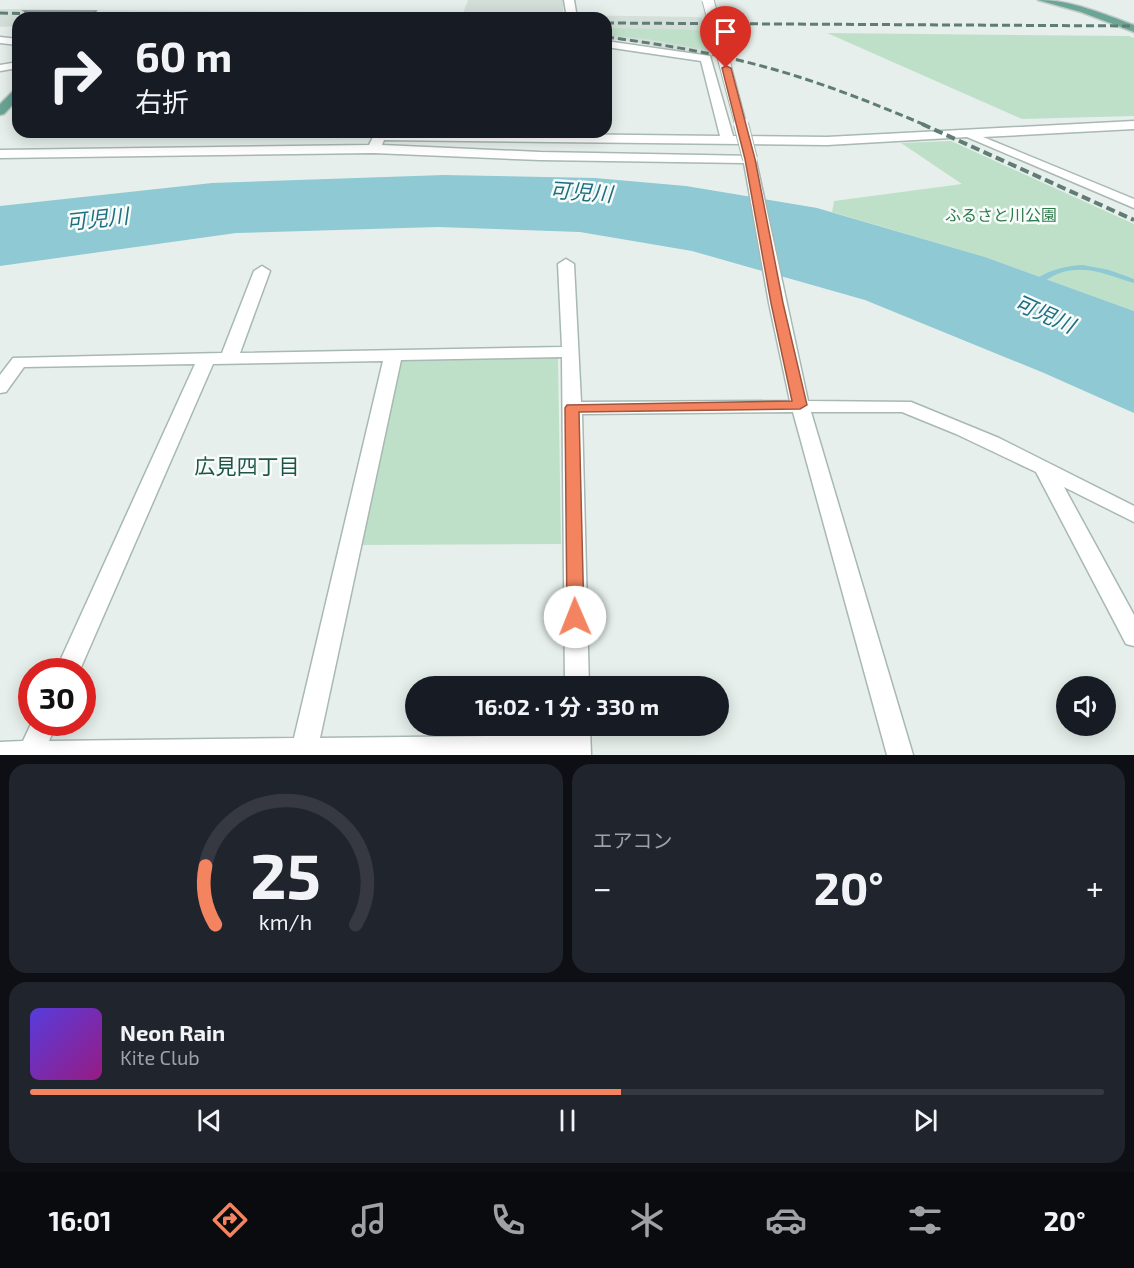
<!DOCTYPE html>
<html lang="ja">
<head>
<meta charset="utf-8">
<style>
  :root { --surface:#171b24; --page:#20242c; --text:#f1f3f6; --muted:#9ea1a6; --line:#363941; --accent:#f4845f }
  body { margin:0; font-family:"Exo 2","Noto Sans JP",sans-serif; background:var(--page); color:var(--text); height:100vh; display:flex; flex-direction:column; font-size:22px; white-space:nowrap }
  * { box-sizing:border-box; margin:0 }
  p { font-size:20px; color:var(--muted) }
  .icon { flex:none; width:33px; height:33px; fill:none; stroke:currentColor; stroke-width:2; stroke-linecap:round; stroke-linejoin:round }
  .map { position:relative; height:755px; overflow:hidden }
  .side { display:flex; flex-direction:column; gap:9px; padding:9px; background:#0d0f14; flex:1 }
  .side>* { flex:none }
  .hud { position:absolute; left:12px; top:12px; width:600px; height:126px; border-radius:18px; box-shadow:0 3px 15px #0003; background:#171b24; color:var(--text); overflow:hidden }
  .buttons { position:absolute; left:1056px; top:676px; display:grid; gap:12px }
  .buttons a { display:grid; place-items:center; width:60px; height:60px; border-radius:50%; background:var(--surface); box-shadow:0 3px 15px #0003; font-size:30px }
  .speed { position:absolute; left:18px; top:658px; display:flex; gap:12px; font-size:30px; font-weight:700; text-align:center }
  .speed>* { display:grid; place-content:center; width:78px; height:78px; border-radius:50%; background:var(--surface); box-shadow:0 3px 15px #0003; line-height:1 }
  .speed .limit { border:9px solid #d22; background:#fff; color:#111 }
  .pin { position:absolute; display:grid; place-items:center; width:51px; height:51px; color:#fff; margin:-62px -26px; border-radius:50% 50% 50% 0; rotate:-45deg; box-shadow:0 0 6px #0007 }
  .pin .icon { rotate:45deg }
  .me { position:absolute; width:66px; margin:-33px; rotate:359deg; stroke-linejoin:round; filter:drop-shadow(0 0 4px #0008) }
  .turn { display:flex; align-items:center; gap:21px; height:126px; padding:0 24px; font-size:27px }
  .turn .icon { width:78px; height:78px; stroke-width:2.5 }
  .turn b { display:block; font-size:42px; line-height:51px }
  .big { font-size:45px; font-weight:700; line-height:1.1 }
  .side .card { flex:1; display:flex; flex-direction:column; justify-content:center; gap:9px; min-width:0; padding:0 21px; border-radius:18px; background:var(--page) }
  .side .dial { align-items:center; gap:0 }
  .dial svg { height:156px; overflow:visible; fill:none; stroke:var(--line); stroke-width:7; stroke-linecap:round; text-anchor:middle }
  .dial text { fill:var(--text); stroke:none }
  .song { display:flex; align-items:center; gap:18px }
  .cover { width:72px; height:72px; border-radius:9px; background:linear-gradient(135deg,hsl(250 70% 55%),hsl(310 70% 35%)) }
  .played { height:6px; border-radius:3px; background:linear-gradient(90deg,var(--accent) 55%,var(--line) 55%) }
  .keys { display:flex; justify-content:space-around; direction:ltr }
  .heat { display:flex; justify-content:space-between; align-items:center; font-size:33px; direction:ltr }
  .side .tiles { flex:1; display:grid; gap:9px; grid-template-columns:1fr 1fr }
  .card:last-child { grid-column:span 2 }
  .trip { position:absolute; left:405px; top:676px; width:324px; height:60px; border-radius:30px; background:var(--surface); box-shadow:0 3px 15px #0003; font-weight:700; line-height:60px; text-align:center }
  .dock { display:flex; height:96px; justify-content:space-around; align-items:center; background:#090b0e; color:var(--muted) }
  .dock .icon { width:42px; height:42px }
  .dock .on { color:var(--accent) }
  .dock b { font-size:27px; color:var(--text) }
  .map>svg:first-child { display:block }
  .built { fill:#d4dfda }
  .green { fill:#bfe0c8 }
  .water { fill:#8ec9d4 }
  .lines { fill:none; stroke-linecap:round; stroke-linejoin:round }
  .stream { fill:#8ec9d4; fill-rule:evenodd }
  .minor-casing { stroke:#a8b8b2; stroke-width:3 }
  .major-casing { stroke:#c2cac8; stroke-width:3 }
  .minor { fill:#fff; fill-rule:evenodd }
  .major { fill:#6aa596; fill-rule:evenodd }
  .rail-far1 { stroke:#5f7d75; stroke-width:3; stroke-dasharray:8 4; stroke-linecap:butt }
  .rail { stroke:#5f7d75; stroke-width:4; stroke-dasharray:9 4.5; stroke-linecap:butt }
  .minor-bridge-far1-casing { stroke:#a8b8b2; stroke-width:13; stroke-linecap:butt }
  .minor-bridge-casing { stroke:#a8b8b2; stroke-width:16; stroke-linecap:butt }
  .minor-bridge-far1 { stroke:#fff; stroke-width:11 }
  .minor-bridge { stroke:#fff; stroke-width:14 }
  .wall { fill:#a1aea9 }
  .shaded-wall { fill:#838d89 }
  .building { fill:#bbcac4; stroke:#838d89; stroke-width:1.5 }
  .route { fill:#f4845f; stroke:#9f563e; stroke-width:1.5 }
  .labels { text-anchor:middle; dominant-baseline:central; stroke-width:5; stroke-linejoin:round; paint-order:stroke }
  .far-park-label { font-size:16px; fill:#2d7a4b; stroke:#f7fbf9 }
  .water-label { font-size:21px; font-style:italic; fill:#1c6f80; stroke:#f7fbf9 }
  .neighbourhood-label { font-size:21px; fill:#1f5548; stroke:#f7fbf9 }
</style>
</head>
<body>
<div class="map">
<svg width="1134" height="755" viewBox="0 0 1134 755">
  <rect width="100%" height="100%" fill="#e6efeb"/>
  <path class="built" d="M 468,0 L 563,0 L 563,15 L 701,17 L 714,58 L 629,41 L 606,39 L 606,18 L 18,18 L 18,26 L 0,27 L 0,9 L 463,13 Z"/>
  <g class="green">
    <path d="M 606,28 L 705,30 L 711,51 L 647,39 L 606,35 Z"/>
    <path d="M 827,33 L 1129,36 L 1134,38 L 1134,116 L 1022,119 Z"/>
    <path d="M 951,141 L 1134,224 L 1134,311 L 985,257 L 832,212 L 834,201 L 962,184 L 901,143 Z"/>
    <path d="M 558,358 L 561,544 L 361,545 L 401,360 Z"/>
  </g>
  <path class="water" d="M 444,175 L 595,178 L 686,186 L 817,208 L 985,257 L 1134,311 L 1134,413 L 1044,373 L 865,300 L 692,251 L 580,232 L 438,227 L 236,233 L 0,266 L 0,206 L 212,183 Z"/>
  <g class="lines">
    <path class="stream" d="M 1083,265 L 1109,270 L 1134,279 L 1134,283 C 1110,276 1086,264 1060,273 C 1050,276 1040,286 1030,286 L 1029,284 C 1045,271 1063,266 1083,265 Z"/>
    <g class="minor-casing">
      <g id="minor">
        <path d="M 564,0 L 574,0 L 577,18 L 567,18 Z"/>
        <path d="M 0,37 L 18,39 L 18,45 L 0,43 Z"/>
        <path d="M 606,41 L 710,56 L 733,136 L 827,137 L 1134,121 L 1134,129 L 983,137 L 1134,199 L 1134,208 L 967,137 L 827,145 L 384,140 L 382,145 L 540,152 L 755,156 L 808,401 L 911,402 L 999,438 L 1134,506 L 1134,522 L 1064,487 L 1134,615 L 1134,646 L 1126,644 L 1036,472 L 956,434 L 902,412 L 811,412 L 913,755 L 887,755 L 793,412 L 582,414 L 589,687 L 565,687 L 562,357 L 401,360 L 320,738 L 564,735 L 564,726 L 590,726 L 591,755 L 0,755 L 0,742 L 23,741 L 32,722 L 57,723 L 49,741 L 294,738 L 383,361 L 213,364 L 79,672 L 55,672 L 195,364 L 24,367 L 6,392 L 0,393 L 0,375 L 13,358 L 222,353 L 254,271 L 262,266 L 270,271 L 240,353 L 562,347 L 558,264 L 566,259 L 574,264 L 581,402 L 790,401 L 769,303 L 744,163 L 540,160 L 374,153 L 0,158 L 0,150 L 369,145 L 375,133 L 379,132 L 720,136 L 701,61 L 606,47 Z"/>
        <path d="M 18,62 L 18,68 L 0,71 L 0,65 Z"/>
      </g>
    </g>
    <g class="major-casing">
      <g id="major">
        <path d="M 1038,0 C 1072,0 1103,14 1134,25 L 1134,32 L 1081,12 Z"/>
        <path d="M 18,89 L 18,99 L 4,114 L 0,115 L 0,104 L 14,90 Z"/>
      </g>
    </g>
    <use href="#minor" class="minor"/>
    <use href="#major" class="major"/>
    <g class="rail-far1">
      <path d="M 0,13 L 42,14"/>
      <path d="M 81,14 L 421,15 L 536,18"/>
      <path d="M 606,23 L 1134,26"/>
      <path d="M 606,37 C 652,43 697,50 742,61 C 805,76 866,100 925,125"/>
    </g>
    <path class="rail" d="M 922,124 L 1134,220"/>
    <g class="minor-bridge-far1-casing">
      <path id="minor-bridge-far1" d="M 708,0 L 741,125"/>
    </g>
    <g class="minor-bridge-casing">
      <path id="minor-bridge" d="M 741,124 L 750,159"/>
    </g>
    <use href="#minor-bridge-far1" class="minor-bridge-far1"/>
    <use href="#minor-bridge" class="minor-bridge"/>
  </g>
  <path class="wall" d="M 24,11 L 97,18 L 26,18 Z"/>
  <path class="shaded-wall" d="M 96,11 L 97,18 L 89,18 Z"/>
  <path class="building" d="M 24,11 L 96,11 L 89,18 L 36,18 Z"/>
  <path class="route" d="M 726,66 L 731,68 L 755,159 L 783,303 L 807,405 L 800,409 L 579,412 L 584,617 L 582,622 L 575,624 L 569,622 L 567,617 L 565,408 L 567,405 L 792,401 L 771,303 L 745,159 L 722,68 Z"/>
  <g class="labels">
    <g class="far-park-label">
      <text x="1001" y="214">ふるさと川公園</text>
    </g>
    <g class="water-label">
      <text transform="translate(581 191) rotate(4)">可児川</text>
      <text transform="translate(97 218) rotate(-6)">可児川</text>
      <text transform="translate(1045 313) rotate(24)">可児川</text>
    </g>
    <g class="neighbourhood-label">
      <text x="247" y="465">広見四丁目</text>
    </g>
  </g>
</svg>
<div class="buttons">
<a><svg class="icon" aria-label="sound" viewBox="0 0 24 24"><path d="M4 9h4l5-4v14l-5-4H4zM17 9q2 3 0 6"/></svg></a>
</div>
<div class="speed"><div class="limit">30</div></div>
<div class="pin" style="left:726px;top:68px;background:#d93025"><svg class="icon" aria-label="arrive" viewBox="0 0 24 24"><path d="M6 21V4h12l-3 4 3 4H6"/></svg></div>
<svg class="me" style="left:575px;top:617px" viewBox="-20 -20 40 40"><circle r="19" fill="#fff"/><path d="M0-13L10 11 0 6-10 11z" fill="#f4845f"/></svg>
<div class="trip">16:02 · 1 分 · 330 m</div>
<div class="hud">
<div class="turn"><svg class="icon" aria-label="right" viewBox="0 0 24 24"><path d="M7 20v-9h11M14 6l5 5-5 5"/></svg><div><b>60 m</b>右折</div></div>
</div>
</div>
<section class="side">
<div class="tiles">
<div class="card dial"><svg viewBox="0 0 100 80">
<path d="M14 69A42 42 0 1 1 86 69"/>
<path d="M14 69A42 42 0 0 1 9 39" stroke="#f4845f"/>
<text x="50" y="56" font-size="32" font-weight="700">25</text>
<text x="50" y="72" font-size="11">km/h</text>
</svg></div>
<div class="card"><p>エアコン</p>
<div class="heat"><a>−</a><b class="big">20°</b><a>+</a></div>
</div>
<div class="card">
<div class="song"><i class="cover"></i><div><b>Neon Rain</b><p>Kite Club</p></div></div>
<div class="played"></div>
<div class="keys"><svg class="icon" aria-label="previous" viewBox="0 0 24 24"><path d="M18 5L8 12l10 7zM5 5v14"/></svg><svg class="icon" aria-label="pause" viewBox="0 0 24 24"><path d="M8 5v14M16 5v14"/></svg><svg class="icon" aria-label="next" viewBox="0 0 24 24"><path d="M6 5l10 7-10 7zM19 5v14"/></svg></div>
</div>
</div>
</section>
<nav class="dock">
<b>16:01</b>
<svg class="icon on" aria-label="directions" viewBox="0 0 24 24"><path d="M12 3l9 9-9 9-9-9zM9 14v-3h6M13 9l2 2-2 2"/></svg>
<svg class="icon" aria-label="music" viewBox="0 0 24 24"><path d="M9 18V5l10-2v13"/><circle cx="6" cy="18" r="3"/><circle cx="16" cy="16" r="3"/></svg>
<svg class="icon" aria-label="phone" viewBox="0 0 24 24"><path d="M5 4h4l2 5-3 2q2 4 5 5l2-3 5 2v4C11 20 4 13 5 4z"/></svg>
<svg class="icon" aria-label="climate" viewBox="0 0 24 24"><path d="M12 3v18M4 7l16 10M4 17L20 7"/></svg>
<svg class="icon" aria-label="car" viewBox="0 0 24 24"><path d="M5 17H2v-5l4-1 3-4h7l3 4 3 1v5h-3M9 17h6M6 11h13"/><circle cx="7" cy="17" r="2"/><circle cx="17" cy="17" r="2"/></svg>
<svg class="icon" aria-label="filters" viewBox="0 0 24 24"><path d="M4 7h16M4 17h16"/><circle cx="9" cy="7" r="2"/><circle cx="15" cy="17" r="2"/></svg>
<b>20°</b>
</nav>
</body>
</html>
